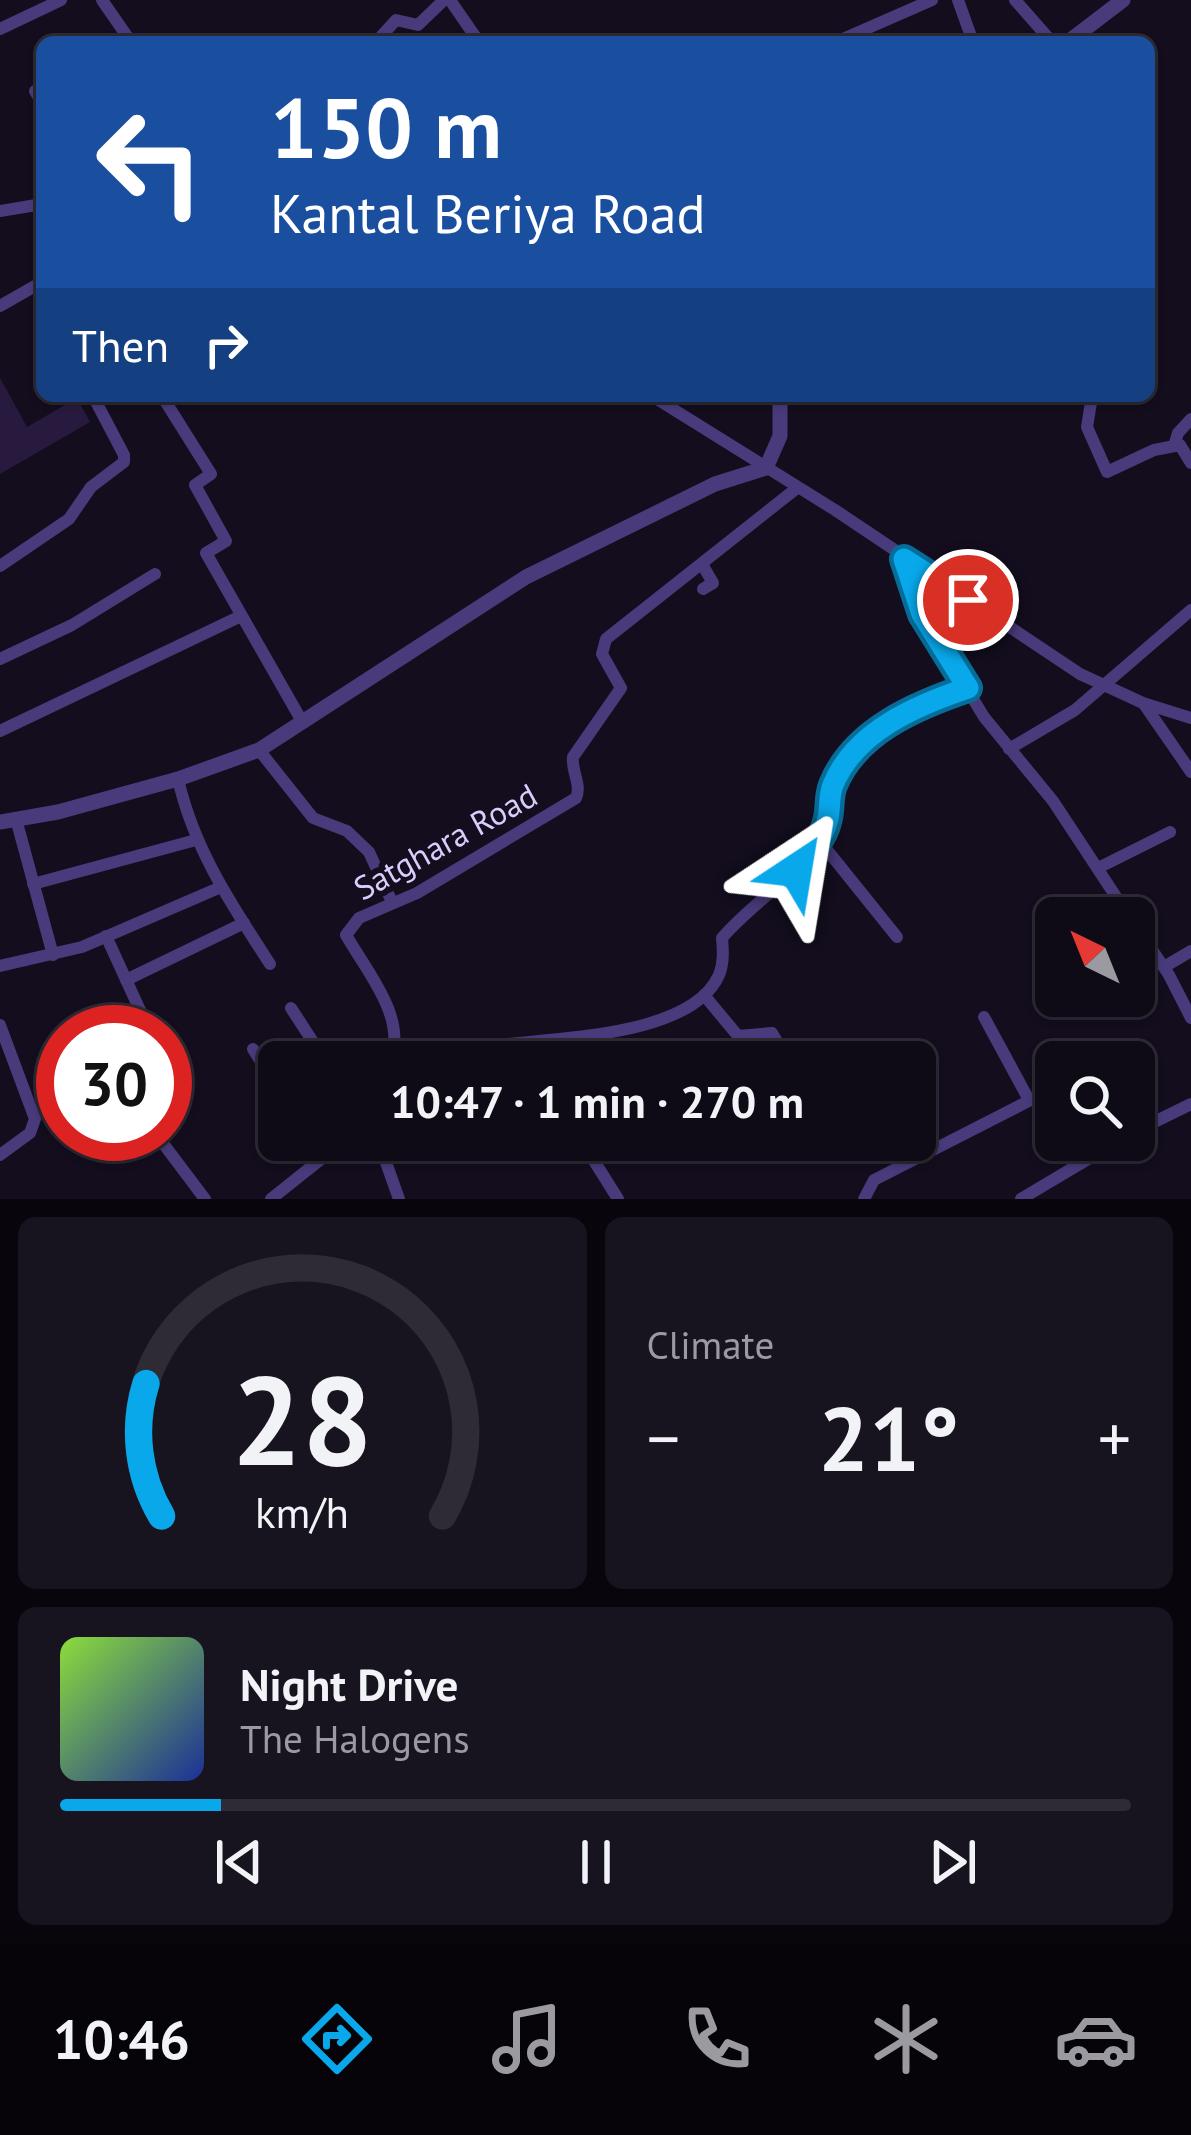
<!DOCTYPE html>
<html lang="en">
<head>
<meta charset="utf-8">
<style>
  :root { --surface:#0e0a16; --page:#17131f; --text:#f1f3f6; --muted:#9b9aa1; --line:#2e2b35; --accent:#09a8eb }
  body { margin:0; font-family:"PT Sans",sans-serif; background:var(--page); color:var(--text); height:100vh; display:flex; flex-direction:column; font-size:45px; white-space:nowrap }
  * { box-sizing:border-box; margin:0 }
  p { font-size:39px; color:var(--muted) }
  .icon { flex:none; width:66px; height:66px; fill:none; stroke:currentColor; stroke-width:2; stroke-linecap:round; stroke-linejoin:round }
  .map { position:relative; height:1199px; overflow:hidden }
  .sheet { display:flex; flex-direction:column; gap:18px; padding:18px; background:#08060c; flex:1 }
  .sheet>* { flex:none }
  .guide { position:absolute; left:36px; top:36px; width:1119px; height:366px; border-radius:18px; box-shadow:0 3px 9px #0004,0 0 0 3px var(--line); background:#1a4fa0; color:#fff; overflow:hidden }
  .needle { width:78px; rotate:317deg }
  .buttons { position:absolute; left:1035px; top:897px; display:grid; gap:24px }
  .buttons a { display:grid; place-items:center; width:120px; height:120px; border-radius:18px; background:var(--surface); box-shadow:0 3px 9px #0004,0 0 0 3px var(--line); font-size:60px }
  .speed { position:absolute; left:36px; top:1005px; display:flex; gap:24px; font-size:60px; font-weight:700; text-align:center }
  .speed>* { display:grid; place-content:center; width:156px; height:156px; border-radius:50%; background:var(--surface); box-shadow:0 3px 9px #0004,0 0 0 3px var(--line); line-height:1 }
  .speed .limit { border:18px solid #d22; background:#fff; color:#111 }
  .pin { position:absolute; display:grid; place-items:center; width:102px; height:102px; color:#fff; margin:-51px; border:6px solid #fff; border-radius:50%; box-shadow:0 3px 12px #0007 }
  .me { position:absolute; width:132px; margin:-66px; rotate:33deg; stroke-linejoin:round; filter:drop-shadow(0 0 9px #0008) }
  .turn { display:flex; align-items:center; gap:42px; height:252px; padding:0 36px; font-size:54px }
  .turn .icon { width:156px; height:156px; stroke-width:2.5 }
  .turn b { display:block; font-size:84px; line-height:102px }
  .then { display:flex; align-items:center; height:114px; padding:0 36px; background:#0003; gap:24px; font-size:45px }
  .big { font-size:90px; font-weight:700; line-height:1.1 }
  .sheet .card { flex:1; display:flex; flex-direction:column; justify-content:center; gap:18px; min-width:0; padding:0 42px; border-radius:18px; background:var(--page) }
  .sheet .dial { align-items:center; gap:0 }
  .dial svg { height:312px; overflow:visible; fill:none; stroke:var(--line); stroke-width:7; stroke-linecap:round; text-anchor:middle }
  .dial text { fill:var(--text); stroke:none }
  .song { display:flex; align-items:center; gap:36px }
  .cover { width:144px; height:144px; border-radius:18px; background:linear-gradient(135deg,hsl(90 70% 55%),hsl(230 70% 35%)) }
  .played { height:12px; border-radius:6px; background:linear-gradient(90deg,var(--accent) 15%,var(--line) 15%) }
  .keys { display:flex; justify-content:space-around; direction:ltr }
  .heat { display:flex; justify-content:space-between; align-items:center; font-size:66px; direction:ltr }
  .sheet .tiles { flex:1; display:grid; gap:18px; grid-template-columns:1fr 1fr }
  .card:last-child { grid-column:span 2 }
  .trip { position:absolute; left:258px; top:1041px; width:678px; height:120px; border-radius:18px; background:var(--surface); box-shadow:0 3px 9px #0004,0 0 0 3px var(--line); font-weight:700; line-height:120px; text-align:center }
  .tab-bar { display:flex; height:192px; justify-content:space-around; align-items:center; background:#060409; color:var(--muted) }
  .tab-bar .icon { width:84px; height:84px }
  .tab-bar .selected { color:var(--accent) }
  .tab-bar b { font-size:54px; color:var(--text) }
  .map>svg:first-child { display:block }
  .building { fill:#281a3e }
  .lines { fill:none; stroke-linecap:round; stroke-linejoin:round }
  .minor { stroke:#493a7b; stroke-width:12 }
  .tertiary { stroke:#493a7b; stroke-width:15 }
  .route-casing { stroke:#066d99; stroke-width:30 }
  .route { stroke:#09a8eb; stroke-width:21 }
  .labels { text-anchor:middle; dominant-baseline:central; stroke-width:12; stroke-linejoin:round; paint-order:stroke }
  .street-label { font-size:33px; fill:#dbccfd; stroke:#130d1e }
</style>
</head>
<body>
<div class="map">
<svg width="1191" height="1199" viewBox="0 0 1191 1199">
  <rect width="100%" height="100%" fill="#130d1e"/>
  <path class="building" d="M 0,378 L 27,427 L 77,398 L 90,422 L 0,474 Z"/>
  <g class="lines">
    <g class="minor">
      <path d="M 102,0 L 131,42"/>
      <path d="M 450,0 L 479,42"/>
      <path d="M 958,0 L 973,42"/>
      <path d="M 1015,0 L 1052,42"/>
      <path d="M 0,29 L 61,0"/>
      <path d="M 376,42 L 396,20 L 418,25 L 444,0"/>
      <path d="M 836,42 L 932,0"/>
      <path d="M 35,91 L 42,103"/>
      <path d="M 0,211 L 42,204"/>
      <path d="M 0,306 L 42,282"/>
      <path d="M 162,396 L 211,474 L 195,485 L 226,541 L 206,553 L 303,723"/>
      <path d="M 652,396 L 835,510 L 1080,674 L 1143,703 L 1191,718"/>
      <path d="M 1092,396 L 1087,427 L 1107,472 L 1154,450 L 1180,445 L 1191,463"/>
      <path d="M 1174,446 L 1178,433 L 1191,419"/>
      <path d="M 904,559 L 922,614 L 984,717 L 1053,801 L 1130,918"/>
      <path d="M 702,564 L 713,583 L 703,589"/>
      <path d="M 0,566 L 69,519 L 91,487 L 124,462 L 124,455 L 93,396"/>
      <path d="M 0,659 L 72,625 L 155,574"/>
      <path d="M 1144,704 L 1191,772"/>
      <path d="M 0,731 L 241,616"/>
      <path d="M 1009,749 L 1075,710 L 1191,610"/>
      <path d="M 259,750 L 313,818 L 347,831 L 369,852 L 392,902"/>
      <path d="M 178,779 C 194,849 231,904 270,964"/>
      <path d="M 16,819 L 53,955"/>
      <path d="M 819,840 L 897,937"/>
      <path d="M 1098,868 L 1170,832"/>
      <path d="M 33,884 L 196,840"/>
      <path d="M 1134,923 L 1169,975 L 1191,1018"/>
      <path d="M 106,936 L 150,1032"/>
      <path d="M 0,966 L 82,947 L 221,887"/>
      <path d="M 1164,967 L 1191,951"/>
      <path d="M 126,980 L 244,923"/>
      <path d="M 704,995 L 738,1036 L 772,1033 L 789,1062"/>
      <path d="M 291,1008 L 326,1062"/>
      <path d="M 984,1017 L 1029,1100"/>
      <path d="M 0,1025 L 35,1119 L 30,1133 L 0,1155"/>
      <path d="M 253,1049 L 279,1090"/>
      <path d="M 394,1053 L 431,1062"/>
      <path d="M 390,1062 C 408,1018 367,972 346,935 L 359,918 L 417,893 L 576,798 C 582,785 571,771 573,757 L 621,688 L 602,654 L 606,639 L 797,488"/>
      <path d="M 441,1062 C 456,1057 470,1050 485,1047 C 545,1037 690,1040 719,975 C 724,963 723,950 722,938 C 753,902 796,878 821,837 C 830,822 826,808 830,792 C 844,734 918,704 968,688"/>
      <path d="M 1134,1132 L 1191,1104"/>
      <path d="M 156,1134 L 205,1199"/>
      <path d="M 311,1140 L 323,1158"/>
      <path d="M 378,1140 L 399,1199"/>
      <path d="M 581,1140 L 618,1199"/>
      <path d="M 271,1199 L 345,1140"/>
      <path d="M 864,1199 L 874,1180 L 1056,1087"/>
      <path d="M 1021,1199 L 1120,1140"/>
    </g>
    <g class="tertiary">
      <path d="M 1068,42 L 1123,0"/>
      <path d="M 0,822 L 58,812 L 178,779 L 259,750 L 526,577 L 715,484 L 766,468 L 780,436 L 780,396"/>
    </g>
  </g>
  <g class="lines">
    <g class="route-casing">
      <path id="route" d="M 796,870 C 807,855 822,841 827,822 C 831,810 828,797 833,785 C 855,731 917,705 968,688 L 922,614 L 904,559 L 968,600"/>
    </g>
    <use href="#route" class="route"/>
  </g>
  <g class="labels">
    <g class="street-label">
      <text transform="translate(445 841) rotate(-29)">Satghara Road</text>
    </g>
  </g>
</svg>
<div class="buttons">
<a><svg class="needle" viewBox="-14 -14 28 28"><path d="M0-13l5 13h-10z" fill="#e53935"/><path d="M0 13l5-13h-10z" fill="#9b9aa1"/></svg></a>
<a><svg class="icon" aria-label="search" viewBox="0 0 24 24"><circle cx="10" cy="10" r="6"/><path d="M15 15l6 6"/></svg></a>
</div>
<div class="speed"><div class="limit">30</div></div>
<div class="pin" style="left:968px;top:600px;background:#d93025"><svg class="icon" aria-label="arrive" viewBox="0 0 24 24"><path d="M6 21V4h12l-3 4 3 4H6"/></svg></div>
<svg class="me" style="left:796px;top:870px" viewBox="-20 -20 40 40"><path d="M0-17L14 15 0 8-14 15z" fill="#09a8eb" stroke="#fff" stroke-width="4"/></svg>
<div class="trip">10:47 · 1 min · 270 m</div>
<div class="guide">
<div class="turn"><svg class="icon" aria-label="left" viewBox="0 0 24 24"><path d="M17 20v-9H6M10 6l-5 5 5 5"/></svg><div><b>150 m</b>Kantal Beriya Road</div></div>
<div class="then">Then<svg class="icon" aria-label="right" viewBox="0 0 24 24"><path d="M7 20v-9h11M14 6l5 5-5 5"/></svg></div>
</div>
</div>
<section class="sheet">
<div class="tiles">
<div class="card dial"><svg viewBox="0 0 100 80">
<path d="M14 69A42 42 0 1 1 86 69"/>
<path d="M14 69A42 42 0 0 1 10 35" stroke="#09a8eb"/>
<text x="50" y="56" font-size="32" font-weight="700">28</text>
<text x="50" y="72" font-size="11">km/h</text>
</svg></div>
<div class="card"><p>Climate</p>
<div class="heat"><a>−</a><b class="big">21°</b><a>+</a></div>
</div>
<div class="card">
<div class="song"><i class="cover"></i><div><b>Night Drive</b><p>The Halogens</p></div></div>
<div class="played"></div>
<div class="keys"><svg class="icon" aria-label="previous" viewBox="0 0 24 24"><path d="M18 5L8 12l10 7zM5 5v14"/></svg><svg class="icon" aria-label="pause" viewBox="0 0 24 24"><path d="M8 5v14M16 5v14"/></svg><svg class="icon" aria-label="next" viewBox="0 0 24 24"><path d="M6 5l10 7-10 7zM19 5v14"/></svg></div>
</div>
</div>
</section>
<nav class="tab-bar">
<b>10:46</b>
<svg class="icon selected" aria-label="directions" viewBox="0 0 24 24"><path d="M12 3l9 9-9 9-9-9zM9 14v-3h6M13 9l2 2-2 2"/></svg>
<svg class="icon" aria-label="music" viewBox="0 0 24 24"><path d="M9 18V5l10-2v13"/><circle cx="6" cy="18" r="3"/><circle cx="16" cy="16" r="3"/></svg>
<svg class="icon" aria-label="phone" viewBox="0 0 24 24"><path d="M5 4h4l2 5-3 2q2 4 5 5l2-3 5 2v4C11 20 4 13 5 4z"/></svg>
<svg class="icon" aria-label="climate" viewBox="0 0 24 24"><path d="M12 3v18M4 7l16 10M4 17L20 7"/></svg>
<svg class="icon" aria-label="car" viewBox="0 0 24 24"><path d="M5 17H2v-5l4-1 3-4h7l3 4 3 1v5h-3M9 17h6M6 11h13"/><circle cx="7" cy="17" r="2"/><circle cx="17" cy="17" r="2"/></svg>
</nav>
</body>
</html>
